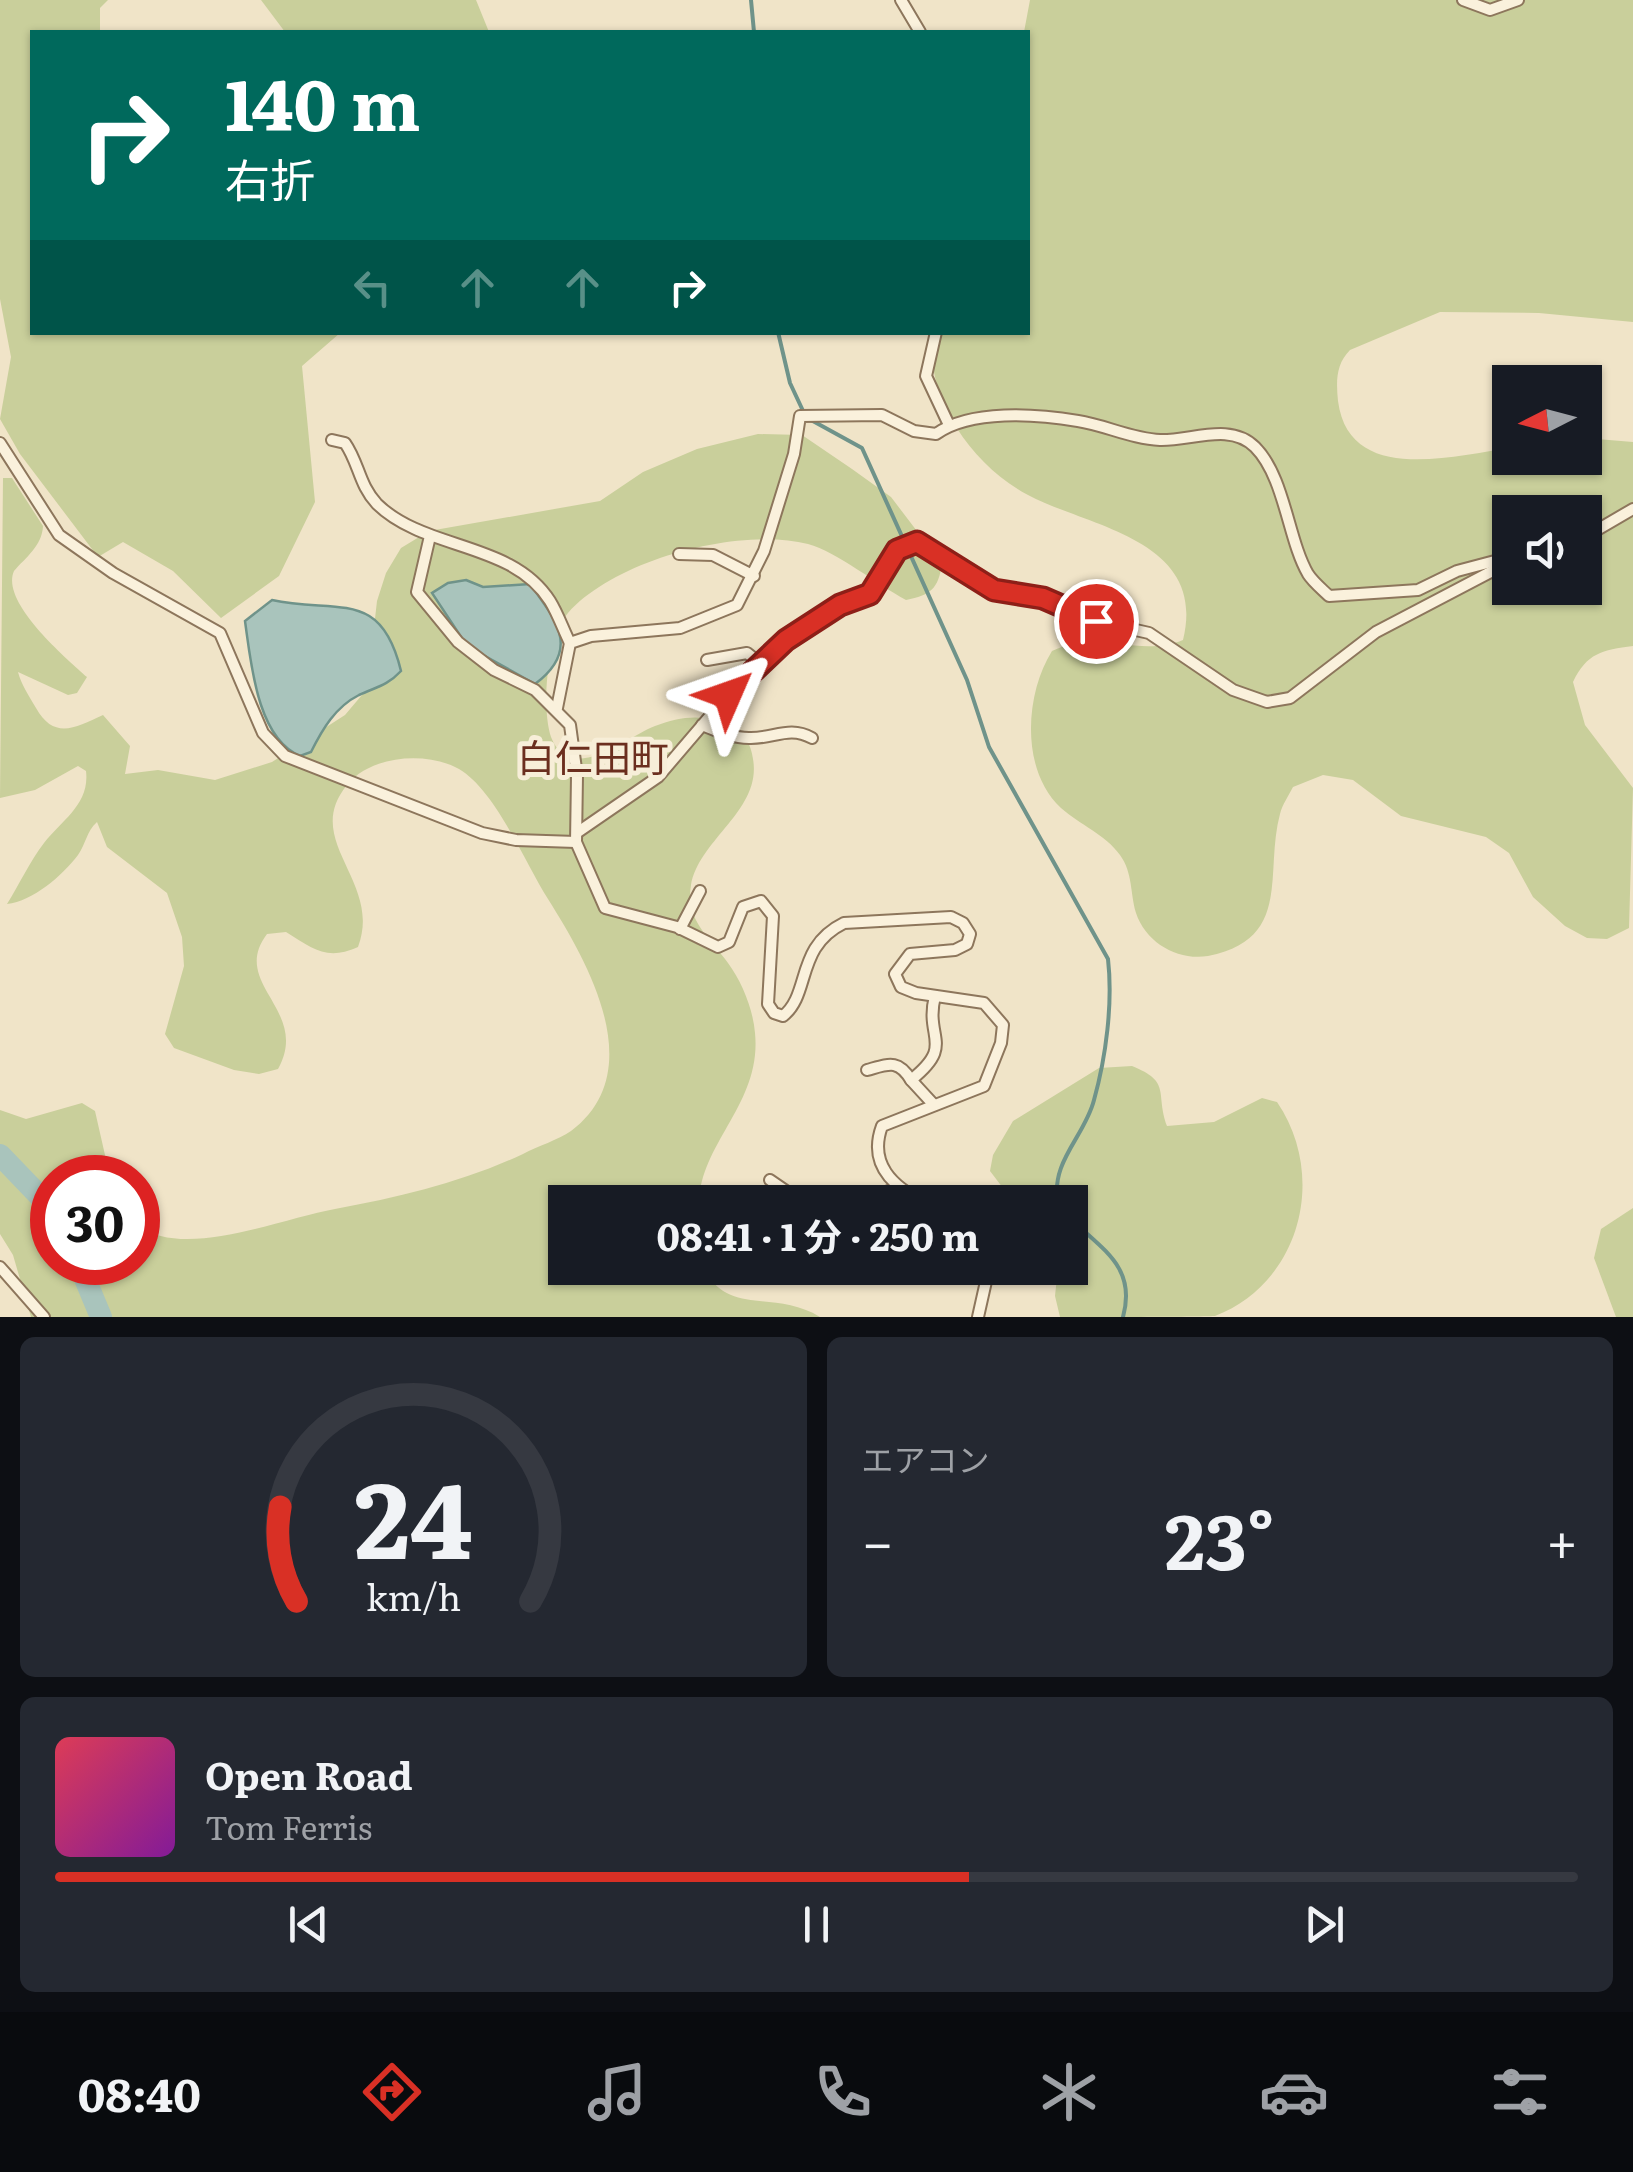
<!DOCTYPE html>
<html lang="ja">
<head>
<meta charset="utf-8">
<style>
  :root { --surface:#171b24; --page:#242831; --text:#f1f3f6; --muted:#9ea1a6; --line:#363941; --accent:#d93025 }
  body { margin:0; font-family:Literata,"Noto Sans JP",serif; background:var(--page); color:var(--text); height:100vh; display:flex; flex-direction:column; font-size:38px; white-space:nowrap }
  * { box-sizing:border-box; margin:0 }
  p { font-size:32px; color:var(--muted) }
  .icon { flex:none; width:55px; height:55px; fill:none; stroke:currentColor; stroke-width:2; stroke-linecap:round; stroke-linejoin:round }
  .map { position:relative; height:1317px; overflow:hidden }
  .sheet { display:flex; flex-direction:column; gap:20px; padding:20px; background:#0d0f14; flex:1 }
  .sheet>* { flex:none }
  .top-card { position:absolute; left:30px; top:30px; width:1000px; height:305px; border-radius:0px; box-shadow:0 2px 8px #0004; background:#00695c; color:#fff; overflow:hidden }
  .needle { width:65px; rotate:264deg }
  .buttons { position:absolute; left:1492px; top:365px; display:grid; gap:20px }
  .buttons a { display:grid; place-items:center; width:110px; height:110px; border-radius:0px; background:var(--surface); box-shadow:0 2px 8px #0004; font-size:50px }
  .speed { position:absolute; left:30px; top:1155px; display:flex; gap:20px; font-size:50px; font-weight:700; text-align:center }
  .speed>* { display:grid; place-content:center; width:130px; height:130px; border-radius:50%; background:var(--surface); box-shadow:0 2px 8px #0004; line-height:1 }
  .speed .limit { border:15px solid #d22; background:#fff; color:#111 }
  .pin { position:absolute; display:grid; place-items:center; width:85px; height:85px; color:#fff; margin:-42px; border:5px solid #fff; border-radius:50%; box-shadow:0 2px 10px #0007 }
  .me { position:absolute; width:110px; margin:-55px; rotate:47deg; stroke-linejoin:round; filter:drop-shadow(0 0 8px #0008) }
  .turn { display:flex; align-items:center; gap:35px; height:210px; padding:0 30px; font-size:45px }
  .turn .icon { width:130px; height:130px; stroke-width:2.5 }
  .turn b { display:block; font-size:70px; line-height:85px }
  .lanes { display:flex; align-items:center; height:95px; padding:0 30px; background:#0003; justify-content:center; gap:50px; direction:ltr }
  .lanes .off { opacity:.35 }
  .big { font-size:75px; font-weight:700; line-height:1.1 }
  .sheet .tile { flex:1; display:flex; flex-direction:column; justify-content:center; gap:15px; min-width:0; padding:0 35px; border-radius:15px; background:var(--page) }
  .sheet .dial { align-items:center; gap:0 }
  .dial svg { height:260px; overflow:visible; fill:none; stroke:var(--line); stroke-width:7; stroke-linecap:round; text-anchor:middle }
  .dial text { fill:var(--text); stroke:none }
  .song { display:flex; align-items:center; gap:30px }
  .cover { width:120px; height:120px; border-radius:15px; background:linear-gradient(135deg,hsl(350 70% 55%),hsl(290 70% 35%)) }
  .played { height:10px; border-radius:5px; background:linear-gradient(90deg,var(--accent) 60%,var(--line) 60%) }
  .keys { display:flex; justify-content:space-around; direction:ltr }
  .heat { display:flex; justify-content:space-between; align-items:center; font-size:55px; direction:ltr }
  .sheet .tiles { flex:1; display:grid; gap:20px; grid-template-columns:1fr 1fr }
  .tile:last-child { grid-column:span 2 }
  .trip { position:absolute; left:548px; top:1185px; width:540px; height:100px; border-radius:0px; background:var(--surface); box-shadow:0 2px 8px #0004; font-weight:700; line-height:100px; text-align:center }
  .dock { display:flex; height:160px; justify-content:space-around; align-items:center; background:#090b0e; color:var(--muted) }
  .dock .icon { width:70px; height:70px }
  .dock .on { color:var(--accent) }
  .dock b { font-size:45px; color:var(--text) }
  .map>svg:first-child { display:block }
  .green { fill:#c9cf9b; fill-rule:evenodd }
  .water { fill:#a9c4bc; stroke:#6f938a; stroke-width:2.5 }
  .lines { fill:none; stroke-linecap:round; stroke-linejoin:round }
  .stream { stroke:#6f938a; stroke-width:4 }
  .river { stroke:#a9c4bc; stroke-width:22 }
  .minor-casing { stroke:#8d765c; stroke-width:14 }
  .minor { stroke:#faf1dc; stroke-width:10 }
  .route-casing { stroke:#8d1f18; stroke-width:25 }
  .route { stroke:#d93025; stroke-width:18 }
  .labels { text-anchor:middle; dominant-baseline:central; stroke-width:10; stroke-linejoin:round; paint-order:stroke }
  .quarter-label { font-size:38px; fill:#6b2e1e; stroke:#f7eed8 }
</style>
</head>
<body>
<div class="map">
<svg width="1633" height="1317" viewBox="0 0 1633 1317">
  <rect width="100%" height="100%" fill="#f0e4c8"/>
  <g class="green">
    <path d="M 0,0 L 108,0 L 100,8 L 100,32 L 32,32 L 32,332 L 340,333 L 302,366 L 315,502 L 279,576 L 221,618 L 173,571 L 123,542 L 98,557 L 20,454 L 0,419 L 11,357 L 0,299 Z"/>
    <path d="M 261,0 L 476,0 L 489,32 L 285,32 Z"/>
    <path d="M 1030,0 L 1633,0 L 1633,322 L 1539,313 L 1440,312 L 1350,350 C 1336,364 1336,381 1338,401 C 1349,485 1452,456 1510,448 L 1510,458 L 1585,458 L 1585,438 L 1633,442 L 1633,646 C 1602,650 1587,653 1573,682 L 1585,725 L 1633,788 L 1629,928 L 1607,939 L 1587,938 L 1565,926 L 1533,897 L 1509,853 L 1486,837 L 1401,816 L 1353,780 L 1323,775 L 1293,787 C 1289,795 1282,805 1280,814 C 1264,873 1293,939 1208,956 C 1178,961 1146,943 1136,913 C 1130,893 1133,873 1120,855 C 1105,834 1080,825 1061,808 C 1020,770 1025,694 1052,651 C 1098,629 1139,658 1183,640 C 1208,539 1088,527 1028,495 C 971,465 925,397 932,333 L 1028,332 L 1024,32 ZM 1510,512 L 1585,512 L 1585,588 L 1510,588 Z"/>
    <path d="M 758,434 L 802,435 L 852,469 L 891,497 L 942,564 C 938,589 931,595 906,600 C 878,585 837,552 808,544 C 740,526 614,560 568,613 C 547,637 541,707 551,737 C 570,787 628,736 655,726 C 680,716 703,714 728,724 C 743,731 751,743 753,759 C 762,810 699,839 691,885 C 685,920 709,937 728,963 C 742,982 753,1009 755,1033 C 762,1103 701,1142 699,1202 L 565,1202 L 565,1268 L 704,1268 C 727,1317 775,1289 820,1317 L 31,1317 L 13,1255 L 0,1234 L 0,1110 L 26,1119 L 82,1103 L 95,1111 L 110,1177 L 52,1178 L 52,1262 L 138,1262 L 138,1226 C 186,1260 282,1218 335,1209 C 401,1197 463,1182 523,1154 C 538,1146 558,1140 571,1131 C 651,1071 587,961 548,899 C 525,863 496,791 459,769 C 427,751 371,755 347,785 C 301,841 383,881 358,947 C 327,961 313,949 286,932 L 267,934 C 229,984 311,1010 278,1069 L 259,1074 L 234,1070 L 174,1048 L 165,1034 L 184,966 L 182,937 L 167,893 L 107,847 L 97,822 C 86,832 86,844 78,855 C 62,876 33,901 7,904 C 19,885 30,861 44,843 C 62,820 90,804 86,771 L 78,766 L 35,790 L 0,798 L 3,478 L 12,478 L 43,526 C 42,546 26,557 14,571 C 0,602 66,658 87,677 L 77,693 L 68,695 L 18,672 C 21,684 29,696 36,708 C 54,740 75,728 103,715 L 130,746 L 125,774 L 158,770 L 215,780 L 272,762 L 345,715 L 367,689 L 377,601 L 386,573 L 401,548 L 429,531 L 600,501 L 643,472 L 697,449 Z"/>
    <path d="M 1132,1066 C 1172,1082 1155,1093 1167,1126 L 1214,1122 L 1262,1098 L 1277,1102 C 1327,1175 1302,1282 1215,1316 C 1194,1317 1090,1317 1060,1317 L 1055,1296 L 1058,1268 L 1070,1268 L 1070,1202 L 1006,1192 L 990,1171 L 993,1155 L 1013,1121 L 1099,1068 Z"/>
    <path d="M 1633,1208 L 1633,1317 L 1616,1317 L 1594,1258 L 1601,1229 Z"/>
  </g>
  <g class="water">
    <path d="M 466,580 L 483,587 L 530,584 C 555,619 582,649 535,684 L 467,646 L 432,593 L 448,583 Z"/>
    <path d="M 272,600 C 338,614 381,588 401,671 C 387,686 376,687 359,695 C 335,707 322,730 311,752 L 300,756 C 257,738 251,663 245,621 Z"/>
  </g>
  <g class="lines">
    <g class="stream">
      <path d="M 751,0 L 754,32"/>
      <path d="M 778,332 L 790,383 L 804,413"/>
      <path d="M 811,420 L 862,448 L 967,680 L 989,747 L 1108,959 C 1113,1003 1106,1057 1094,1100 C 1085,1136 1050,1162 1058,1202"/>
      <path d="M 1070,1218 C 1101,1249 1137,1266 1123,1317"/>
    </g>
    <g class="river">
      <path d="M 0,1155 L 52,1209"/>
      <path d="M 78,1262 L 101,1317"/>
    </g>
    <g class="minor-casing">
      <g id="minor">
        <path d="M 901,0 L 920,32"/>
        <path d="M 1463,0 L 1490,10 L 1518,0"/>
        <path d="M 936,332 L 926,376 L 949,425"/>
        <path d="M 332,440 L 345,443 C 359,463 359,485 377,504 C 425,551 512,541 550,601 C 558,614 563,629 570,643"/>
        <path d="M 0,443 L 59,535 L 113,573 L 220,633 L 263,733 L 285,756 L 482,833 L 516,840 L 576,842"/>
        <path d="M 430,536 L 417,592 L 458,642 L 494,670 L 535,690 L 570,725 L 577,776 L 576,842 L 605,908 L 677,927 L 718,947 L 729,942 L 743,907 L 761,901 L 773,916 L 768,1004 L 774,1013 L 783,1016 C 811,994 795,947 844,923 L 951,917 L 963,923 L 970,934 L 967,944 L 955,950 L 910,954 L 895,974 L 901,987 L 916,993 L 984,1003 L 1003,1025 L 1001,1043 L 984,1086 L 882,1126 C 868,1164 893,1187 924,1202"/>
        <path d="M 1585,537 L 1633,509"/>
        <path d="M 679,554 L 713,555 L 754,576"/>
        <path d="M 707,660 L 747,653 L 761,664"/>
        <path d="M 557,708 L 570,643 L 591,636 L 680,628 L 737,605 L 764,551 L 794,454 L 800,416 L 882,415 L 914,431 L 936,434 C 971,409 1036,414 1078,421 C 1105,425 1132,439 1160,440 C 1191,441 1230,422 1255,447 C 1285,477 1288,540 1308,574 C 1313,582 1323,590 1329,596 L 1418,590 L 1457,571 L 1510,557"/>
        <path d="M 702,725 C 717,731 732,738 749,738 C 773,739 789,725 812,738"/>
        <path d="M 578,832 L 658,777 L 728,695 L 786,640 L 840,605 L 870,594 L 897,550 L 917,541 L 994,590 L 1043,598 L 1096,621 L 1149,633 L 1233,690 L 1267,702 L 1290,698 L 1376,632 L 1502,566"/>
        <path d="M 680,929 L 700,891"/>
        <path d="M 867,1070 C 889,1064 898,1059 911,1080"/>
        <path d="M 934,1105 L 911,1080 C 956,1044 924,1039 935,996"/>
        <path d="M 770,1180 L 802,1202"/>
        <path d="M 862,1202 L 896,1188"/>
        <path d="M 0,1267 L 44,1317"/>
        <path d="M 978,1317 L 989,1268"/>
      </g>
    </g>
    <use href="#minor" class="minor"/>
  </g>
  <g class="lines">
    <g class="route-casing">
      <path id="route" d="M 728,695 L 786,640 L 840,605 L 870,594 L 897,550 L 917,542 L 994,590 L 1043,598 L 1096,621"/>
    </g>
    <use href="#route" class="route"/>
  </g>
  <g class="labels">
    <g class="quarter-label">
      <text x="593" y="755">白仁田町</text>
    </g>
  </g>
</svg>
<div class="buttons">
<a><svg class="needle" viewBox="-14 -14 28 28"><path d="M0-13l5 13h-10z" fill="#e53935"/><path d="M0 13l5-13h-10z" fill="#9ea1a6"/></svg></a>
<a><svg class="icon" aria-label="sound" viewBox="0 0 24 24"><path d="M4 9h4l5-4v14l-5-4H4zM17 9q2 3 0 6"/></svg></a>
</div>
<div class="speed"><div class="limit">30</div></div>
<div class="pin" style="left:1096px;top:621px;background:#d93025"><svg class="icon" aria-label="arrive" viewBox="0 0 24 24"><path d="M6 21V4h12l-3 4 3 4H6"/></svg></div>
<svg class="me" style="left:728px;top:695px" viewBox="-20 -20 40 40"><path d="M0-17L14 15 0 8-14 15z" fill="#d93025" stroke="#fff" stroke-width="4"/></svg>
<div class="trip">08:41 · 1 分 · 250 m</div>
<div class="top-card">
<div class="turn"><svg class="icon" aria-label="right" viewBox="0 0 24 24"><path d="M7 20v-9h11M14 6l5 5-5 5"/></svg><div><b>140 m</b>右折</div></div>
<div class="lanes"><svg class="icon off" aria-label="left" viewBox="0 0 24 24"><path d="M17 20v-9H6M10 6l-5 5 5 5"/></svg><svg class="icon off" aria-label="ahead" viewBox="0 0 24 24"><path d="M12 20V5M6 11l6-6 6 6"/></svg><svg class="icon off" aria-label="ahead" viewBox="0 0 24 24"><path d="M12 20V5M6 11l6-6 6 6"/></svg><svg class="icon" aria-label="right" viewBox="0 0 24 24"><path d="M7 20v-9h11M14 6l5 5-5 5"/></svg></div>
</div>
</div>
<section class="sheet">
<div class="tiles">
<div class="tile dial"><svg viewBox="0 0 100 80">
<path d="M14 69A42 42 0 1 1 86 69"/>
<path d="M14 69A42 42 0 0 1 9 40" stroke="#d93025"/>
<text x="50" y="56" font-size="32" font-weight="700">24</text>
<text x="50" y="72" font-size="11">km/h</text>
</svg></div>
<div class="tile"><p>エアコン</p>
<div class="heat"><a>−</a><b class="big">23°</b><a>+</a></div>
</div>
<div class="tile">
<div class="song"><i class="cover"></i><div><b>Open Road</b><p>Tom Ferris</p></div></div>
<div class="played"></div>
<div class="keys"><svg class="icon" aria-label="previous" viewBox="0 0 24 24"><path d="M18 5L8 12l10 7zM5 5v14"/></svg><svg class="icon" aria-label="pause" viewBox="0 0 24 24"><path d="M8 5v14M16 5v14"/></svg><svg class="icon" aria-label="next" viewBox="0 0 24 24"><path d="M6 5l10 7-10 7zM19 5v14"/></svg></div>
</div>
</div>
</section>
<nav class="dock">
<b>08:40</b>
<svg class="icon on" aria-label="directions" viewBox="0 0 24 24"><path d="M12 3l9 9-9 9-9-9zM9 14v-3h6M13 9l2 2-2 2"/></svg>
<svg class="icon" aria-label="music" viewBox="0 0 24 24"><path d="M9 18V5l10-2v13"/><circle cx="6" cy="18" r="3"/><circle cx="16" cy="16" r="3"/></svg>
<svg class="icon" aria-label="phone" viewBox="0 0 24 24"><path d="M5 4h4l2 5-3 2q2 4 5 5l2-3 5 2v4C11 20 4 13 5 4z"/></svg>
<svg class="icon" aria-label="climate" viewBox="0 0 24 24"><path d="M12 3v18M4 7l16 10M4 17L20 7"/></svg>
<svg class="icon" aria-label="car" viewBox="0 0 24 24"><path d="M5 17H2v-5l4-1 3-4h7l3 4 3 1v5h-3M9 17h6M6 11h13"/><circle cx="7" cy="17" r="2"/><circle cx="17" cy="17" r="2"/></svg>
<svg class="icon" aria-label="filters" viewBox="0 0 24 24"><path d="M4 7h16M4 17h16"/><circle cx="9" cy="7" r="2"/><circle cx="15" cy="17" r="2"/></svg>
</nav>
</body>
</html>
